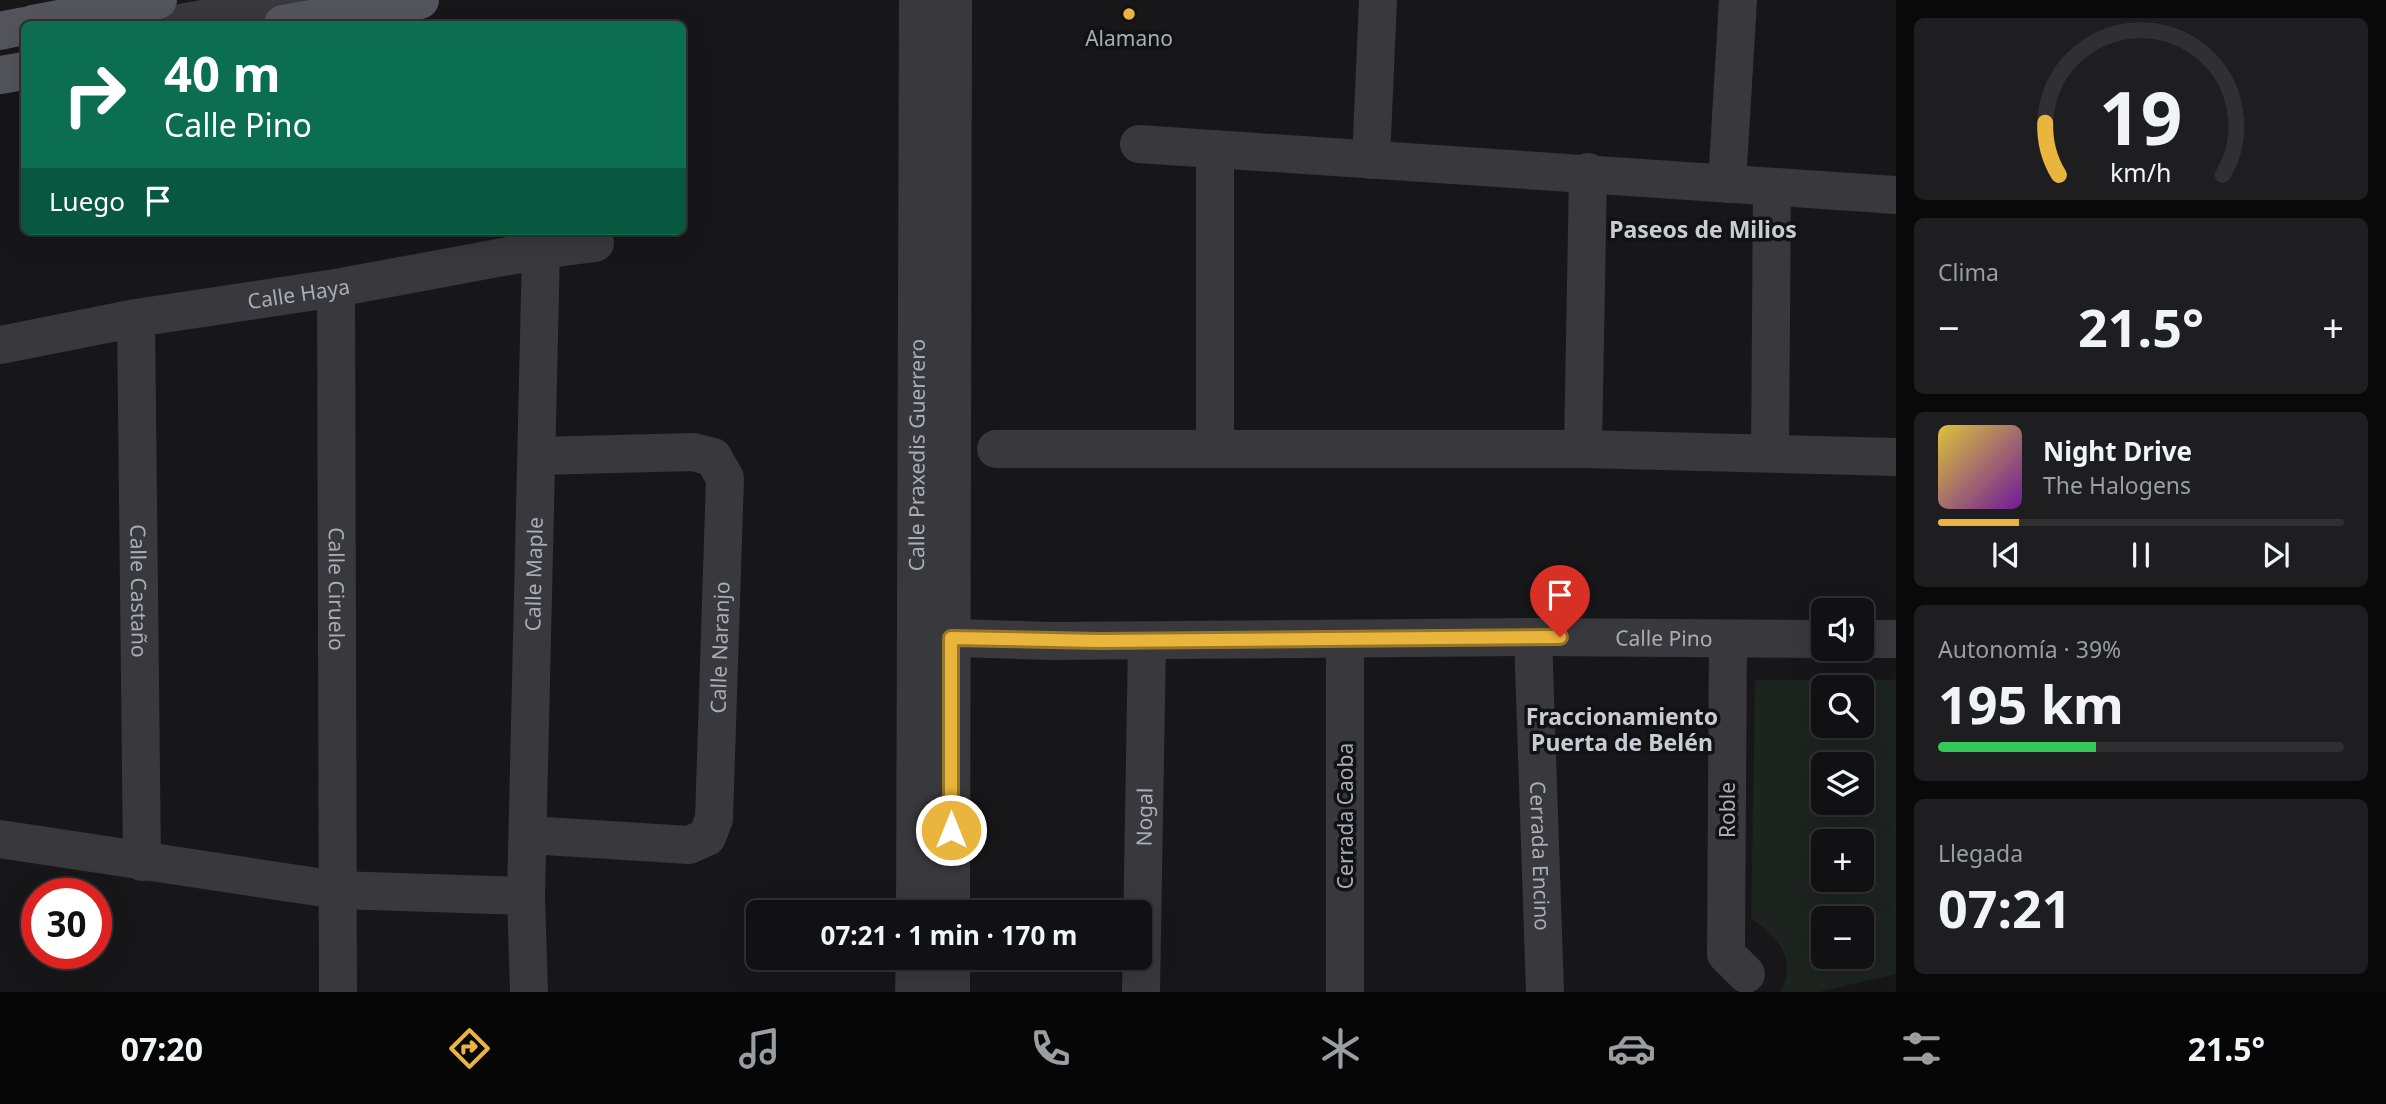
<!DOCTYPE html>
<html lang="es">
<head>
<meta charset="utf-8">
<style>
  :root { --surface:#111012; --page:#1e1e20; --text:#f1f3f6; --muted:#9c9d9f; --line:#303032; --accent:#eab53d }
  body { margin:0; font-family:"Noto Sans",sans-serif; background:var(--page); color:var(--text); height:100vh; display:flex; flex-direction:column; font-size:26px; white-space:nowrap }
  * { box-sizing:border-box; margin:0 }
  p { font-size:23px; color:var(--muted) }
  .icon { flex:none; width:38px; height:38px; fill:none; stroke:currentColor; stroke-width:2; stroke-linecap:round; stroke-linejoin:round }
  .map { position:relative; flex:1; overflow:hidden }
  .details { display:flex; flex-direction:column; gap:18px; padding:18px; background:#09090a; width:490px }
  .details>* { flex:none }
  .hud { position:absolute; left:21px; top:21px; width:665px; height:214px; border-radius:10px; box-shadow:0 7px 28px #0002,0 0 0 2px var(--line); background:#0b6e4f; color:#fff; overflow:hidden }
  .controls { position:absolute; left:1811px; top:598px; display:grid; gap:14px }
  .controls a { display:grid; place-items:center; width:63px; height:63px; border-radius:10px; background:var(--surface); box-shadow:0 7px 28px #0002,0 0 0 2px var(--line); font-size:35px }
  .speed { position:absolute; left:21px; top:878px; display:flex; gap:14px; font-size:35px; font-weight:700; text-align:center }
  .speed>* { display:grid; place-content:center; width:91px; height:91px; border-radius:50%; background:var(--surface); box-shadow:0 7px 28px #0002,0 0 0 2px var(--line); line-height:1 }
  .speed .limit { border:10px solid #d22; background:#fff; color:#111 }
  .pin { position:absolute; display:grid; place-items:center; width:60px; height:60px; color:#fff; margin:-72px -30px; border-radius:50% 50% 50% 0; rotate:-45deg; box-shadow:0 0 7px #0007 }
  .pin .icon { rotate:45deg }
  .me { position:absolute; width:77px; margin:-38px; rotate:0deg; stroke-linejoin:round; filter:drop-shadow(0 0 5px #0008) }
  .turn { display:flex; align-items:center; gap:24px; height:147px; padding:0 28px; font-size:32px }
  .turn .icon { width:91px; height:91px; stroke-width:2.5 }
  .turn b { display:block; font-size:49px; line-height:60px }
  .then { display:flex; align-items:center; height:66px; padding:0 28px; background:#0003; gap:14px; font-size:26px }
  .big { font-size:52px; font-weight:700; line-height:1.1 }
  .details .widget { flex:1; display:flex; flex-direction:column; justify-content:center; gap:10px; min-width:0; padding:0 24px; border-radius:10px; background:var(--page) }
  .details .dial { align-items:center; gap:0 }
  .dial svg { height:182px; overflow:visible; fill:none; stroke:var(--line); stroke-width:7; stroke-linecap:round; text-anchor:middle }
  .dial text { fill:var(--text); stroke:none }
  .song { display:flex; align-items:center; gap:21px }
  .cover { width:84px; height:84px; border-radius:10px; background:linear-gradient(135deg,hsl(50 70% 55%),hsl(280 70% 35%)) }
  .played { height:7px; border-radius:4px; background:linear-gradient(90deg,var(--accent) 20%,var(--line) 20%) }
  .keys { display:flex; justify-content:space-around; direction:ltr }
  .heat { display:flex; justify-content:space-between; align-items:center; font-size:38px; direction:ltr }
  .charge { height:10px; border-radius:5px; background:linear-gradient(90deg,#34c759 39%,var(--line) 0) }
  .trip { position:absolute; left:746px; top:900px; width:406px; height:70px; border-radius:10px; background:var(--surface); box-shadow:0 7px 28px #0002,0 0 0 2px var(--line); font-weight:700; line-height:70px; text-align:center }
  .tab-bar { display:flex; height:112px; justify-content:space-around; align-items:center; background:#070607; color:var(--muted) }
  .tab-bar .icon { width:49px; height:49px }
  .tab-bar .on { color:var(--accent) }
  .tab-bar b { font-size:32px; color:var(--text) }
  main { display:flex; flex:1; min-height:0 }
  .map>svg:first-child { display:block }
  .green { fill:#1d231e; fill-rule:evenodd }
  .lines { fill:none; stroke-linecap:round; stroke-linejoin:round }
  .minor { stroke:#38383d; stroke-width:38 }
  .major { stroke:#54555c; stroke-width:38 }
  .route-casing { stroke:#987628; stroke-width:18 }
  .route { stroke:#eab53d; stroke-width:12 }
  .poi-dot { fill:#eab53d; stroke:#121113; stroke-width:2.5 }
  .labels { text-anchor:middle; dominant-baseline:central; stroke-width:7; stroke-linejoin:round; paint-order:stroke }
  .poi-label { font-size:21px; fill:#a9adb8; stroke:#121113 }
  .street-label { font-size:21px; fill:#a9adb8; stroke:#121113 }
  .neighbourhood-label { font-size:23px; font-weight:bold; fill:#caccd4; stroke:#121113 }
</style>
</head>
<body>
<main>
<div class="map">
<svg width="1896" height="992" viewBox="0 0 1896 992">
  <rect width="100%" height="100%" fill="#171618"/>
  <path class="green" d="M 1755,680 L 1896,680 L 1896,974 L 1819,992 L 1781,992 C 1797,957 1778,938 1751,918 ZM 1824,688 L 1862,688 L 1862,726 L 1824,726 ZM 1824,765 L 1862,765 L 1862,803 L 1824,803 ZM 1824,842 L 1862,842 L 1862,880 L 1824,880 ZM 1824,919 L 1862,919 L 1862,957 L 1824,957 Z"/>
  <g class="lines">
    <g class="minor">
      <path d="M 175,24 L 307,0"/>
      <path d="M 1139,144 C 1392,160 1644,178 1896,195"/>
      <path d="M 1371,160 L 1378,0"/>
      <path d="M 1727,184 L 1738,0"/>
      <path id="s1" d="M 336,288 L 338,992"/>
      <path id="s2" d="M 136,318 L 142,862"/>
      <path id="s3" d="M 0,345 L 136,318 L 336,288 L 541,250 L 595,243"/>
      <path d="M 996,449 L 1583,449 L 1896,457"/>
      <path d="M 1215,449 L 1215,149"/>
      <path d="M 1583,449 L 1588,172"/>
      <path d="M 1770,452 L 1772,187"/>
      <path id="s4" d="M 926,637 L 1051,641 L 1533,637 L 1824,639"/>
      <path id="s5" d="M 1533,637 L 1545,992"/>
      <path d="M 1728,639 L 1726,954 L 1746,974"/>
      <path d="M 1862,639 L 1896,639"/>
      <path d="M 1345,640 L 1345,992"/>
      <path id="s6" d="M 529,835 L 689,845 L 707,837 L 714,819 L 725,478 L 713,457 L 693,452 L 537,456"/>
      <path d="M 0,839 L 337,890 L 526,896"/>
      <path id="s7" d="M 915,912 L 918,0"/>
      <path d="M 951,912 L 953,0"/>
      <path id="s8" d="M 529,992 L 526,896 L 541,250"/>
      <path d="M 914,992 L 915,957"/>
      <path d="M 951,992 L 951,957"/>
      <path id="s9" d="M 1141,992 L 1147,641"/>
    </g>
    <g class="major">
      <path d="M 33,24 L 158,0"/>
      <path d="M 283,24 L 420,0"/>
      <path d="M 0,31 L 24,26"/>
      <path d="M 0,75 L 24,71"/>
    </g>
  </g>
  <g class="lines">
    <g class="route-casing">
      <path id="route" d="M 951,830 L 951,638 L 1099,641 L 1560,637"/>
    </g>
    <use href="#route" class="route"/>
  </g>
  <circle class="poi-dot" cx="1129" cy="14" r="7"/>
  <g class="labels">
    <g class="poi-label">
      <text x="1129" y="38">Alamano</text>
    </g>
    <g class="street-label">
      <text stroke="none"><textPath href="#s3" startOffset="303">Calle Haya</textPath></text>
      <text stroke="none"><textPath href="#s7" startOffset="457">Calle Praxedis Guerrero</textPath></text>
      <text stroke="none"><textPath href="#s8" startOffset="418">Calle Maple</textPath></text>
      <text stroke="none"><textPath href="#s1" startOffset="301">Calle Ciruelo</textPath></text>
      <text stroke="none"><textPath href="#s2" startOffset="273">Calle Castaño</textPath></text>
      <text stroke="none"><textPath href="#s4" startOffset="738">Calle Pino</textPath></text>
      <text stroke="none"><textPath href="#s6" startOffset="371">Calle Naranjo</textPath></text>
      <text transform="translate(1727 810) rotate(-90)">Roble</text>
      <text transform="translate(1345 816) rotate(-90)">Cerrada Caoba</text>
      <text stroke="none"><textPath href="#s9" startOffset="175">Nogal</textPath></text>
      <text stroke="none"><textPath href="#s5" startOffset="219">Cerrada Encino</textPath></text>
    </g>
    <g class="neighbourhood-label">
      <text x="1703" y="229">Paseos de Milios</text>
      <text x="1622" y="716">Fraccionamiento<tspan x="1622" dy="26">Puerta de Belén</tspan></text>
    </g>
  </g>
</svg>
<div class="controls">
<a><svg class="icon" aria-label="sound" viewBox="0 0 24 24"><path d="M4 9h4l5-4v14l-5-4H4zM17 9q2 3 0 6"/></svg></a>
<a><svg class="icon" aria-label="search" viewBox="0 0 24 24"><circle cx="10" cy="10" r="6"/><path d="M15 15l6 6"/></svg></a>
<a><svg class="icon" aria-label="layers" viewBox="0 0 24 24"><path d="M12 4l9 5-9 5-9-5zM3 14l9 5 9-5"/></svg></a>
<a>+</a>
<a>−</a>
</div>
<div class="speed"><div class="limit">30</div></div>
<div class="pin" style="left:1560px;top:637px;background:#d93025"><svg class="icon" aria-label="arrive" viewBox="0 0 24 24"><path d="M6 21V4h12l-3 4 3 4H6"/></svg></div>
<svg class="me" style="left:951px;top:830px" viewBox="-20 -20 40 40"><circle r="17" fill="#eab53d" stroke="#fff" stroke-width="3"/><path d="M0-11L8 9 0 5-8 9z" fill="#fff"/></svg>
<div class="trip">07:21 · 1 min · 170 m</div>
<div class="hud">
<div class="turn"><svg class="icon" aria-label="right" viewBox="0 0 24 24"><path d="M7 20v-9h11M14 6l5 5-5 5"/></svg><div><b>40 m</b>Calle Pino</div></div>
<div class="then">Luego<svg class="icon" aria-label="arrive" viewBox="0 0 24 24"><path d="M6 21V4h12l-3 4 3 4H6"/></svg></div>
</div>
</div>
<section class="details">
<div class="widget dial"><svg viewBox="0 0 100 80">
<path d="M14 69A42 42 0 1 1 86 69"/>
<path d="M14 69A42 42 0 0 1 8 46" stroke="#eab53d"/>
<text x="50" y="56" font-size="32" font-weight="700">19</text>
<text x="50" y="72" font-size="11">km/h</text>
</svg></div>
<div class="widget"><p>Clima</p>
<div class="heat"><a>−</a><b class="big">21.5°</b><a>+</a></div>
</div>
<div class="widget">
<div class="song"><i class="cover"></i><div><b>Night Drive</b><p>The Halogens</p></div></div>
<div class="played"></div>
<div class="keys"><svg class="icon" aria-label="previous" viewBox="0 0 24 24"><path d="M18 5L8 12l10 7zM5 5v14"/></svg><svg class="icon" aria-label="pause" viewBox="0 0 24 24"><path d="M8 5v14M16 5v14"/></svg><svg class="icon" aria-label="next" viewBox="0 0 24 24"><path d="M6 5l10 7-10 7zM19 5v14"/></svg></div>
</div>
<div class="widget"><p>Autonomía · 39%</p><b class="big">195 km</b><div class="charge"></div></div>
<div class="widget"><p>Llegada</p><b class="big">07:21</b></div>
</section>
</main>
<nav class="tab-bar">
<b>07:20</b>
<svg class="icon on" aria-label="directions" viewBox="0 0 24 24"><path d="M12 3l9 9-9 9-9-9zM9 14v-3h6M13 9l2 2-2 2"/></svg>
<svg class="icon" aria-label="music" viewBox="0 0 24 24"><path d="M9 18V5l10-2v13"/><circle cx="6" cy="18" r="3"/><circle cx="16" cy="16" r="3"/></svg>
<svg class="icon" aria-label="phone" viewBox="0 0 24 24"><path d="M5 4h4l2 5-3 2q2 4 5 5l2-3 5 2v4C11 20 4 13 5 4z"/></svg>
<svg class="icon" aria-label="climate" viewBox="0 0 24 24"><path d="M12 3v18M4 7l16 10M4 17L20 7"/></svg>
<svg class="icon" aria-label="car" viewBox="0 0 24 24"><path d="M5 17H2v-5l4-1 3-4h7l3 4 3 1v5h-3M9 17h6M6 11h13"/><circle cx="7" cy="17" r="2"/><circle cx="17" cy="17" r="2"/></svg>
<svg class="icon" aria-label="filters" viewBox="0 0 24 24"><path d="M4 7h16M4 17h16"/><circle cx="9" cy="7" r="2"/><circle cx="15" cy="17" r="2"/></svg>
<b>21.5°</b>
</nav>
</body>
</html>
